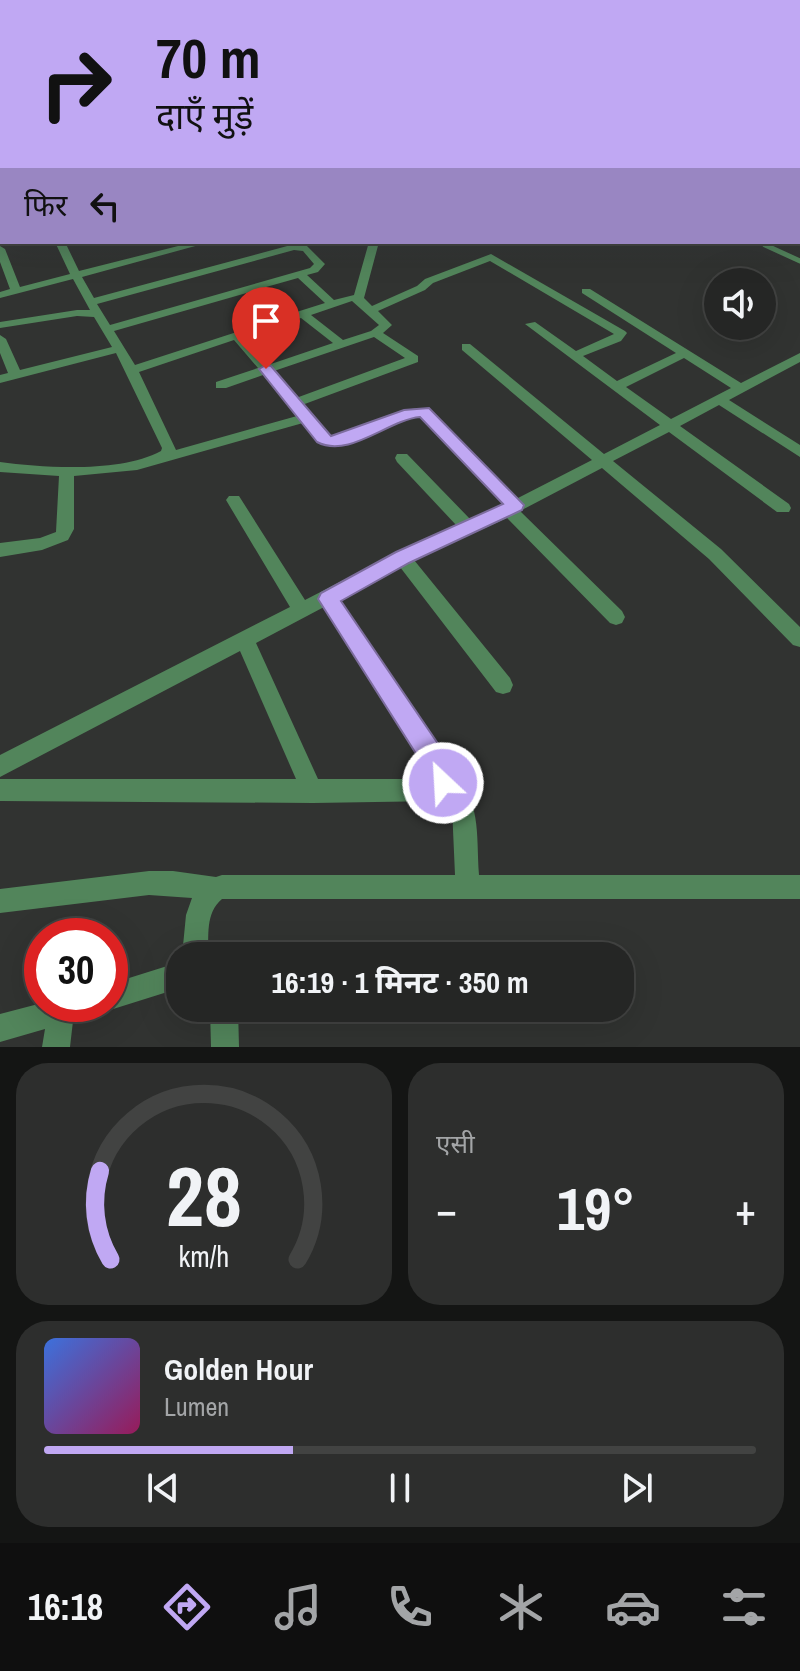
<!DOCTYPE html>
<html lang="hi">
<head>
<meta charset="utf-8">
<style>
  :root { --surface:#252625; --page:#2d2e2d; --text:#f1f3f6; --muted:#a3a5a7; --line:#424342; --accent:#c0a8f3 }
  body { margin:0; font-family:"Archivo Narrow","Noto Sans Devanagari",sans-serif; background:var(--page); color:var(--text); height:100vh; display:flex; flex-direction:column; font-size:30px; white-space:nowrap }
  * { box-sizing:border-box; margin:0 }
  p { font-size:26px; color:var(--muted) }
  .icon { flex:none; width:44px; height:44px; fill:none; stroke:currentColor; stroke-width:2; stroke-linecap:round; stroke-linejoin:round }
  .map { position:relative; height:1047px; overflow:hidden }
  .panel { display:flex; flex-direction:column; gap:16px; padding:16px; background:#141514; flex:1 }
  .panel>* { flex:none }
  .guide { position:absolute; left:0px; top:0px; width:800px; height:244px; box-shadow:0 8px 32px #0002,0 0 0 2px var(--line); background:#c0a8f3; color:#111; overflow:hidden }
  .controls { position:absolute; left:704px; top:268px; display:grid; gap:16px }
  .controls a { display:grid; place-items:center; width:72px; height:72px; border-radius:50%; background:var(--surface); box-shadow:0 8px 32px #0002,0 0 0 2px var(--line); font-size:40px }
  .speed { position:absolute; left:24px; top:918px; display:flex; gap:16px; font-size:40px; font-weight:700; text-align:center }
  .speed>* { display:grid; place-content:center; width:104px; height:104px; border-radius:50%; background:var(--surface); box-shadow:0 8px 32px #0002,0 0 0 2px var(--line); line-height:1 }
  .speed .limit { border:12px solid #d22; background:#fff; color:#111 }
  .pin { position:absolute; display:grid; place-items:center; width:68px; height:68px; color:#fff; margin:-82px -34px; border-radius:50% 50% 50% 0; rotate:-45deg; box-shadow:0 0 8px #0007 }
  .pin .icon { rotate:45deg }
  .me { position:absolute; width:88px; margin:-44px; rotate:335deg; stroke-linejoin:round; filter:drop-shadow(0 0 6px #0008) }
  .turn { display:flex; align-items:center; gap:28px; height:168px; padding:0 24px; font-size:36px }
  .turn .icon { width:104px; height:104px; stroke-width:2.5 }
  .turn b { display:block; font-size:56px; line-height:68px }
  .then { display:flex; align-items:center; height:76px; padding:0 24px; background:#0003; gap:16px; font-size:30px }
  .big { font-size:60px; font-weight:700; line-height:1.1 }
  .panel .card { flex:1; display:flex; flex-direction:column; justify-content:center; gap:12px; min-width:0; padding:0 28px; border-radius:32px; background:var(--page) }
  .panel .dial { align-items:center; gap:0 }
  .dial svg { height:208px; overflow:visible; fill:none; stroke:var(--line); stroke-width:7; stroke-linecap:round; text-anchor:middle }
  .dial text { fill:var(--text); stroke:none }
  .song { display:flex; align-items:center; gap:24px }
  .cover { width:96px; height:96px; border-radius:12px; background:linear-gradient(135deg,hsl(220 70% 55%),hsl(330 70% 35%)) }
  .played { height:8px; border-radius:4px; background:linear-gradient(90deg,var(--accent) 35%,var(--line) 35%) }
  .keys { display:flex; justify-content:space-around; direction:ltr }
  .heat { display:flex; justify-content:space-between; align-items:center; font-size:44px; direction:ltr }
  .panel .tiles { flex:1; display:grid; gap:16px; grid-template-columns:1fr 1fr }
  .card:last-child { grid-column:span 2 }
  .trip { position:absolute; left:166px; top:942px; width:468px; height:80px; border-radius:32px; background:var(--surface); box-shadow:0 8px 32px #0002,0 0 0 2px var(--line); font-weight:700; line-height:80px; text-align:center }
  .tabs { display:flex; height:128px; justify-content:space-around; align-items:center; background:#0f0f0f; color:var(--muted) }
  .tabs .icon { width:56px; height:56px }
  .tabs .selected { color:var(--accent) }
  .tabs b { font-size:36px; color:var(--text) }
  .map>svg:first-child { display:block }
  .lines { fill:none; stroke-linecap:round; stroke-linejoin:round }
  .lane { stroke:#52855b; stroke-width:5 }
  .street { fill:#52855b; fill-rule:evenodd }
  .route { fill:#c0a8f3; stroke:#7d6d9e; stroke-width:2 }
</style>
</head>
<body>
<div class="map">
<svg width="800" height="1047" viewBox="0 0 800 1047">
  <rect width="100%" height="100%" fill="#313331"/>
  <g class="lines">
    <path class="lane" d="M 765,245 L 800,261"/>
    <g class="street">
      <rect x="0" y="193" width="2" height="6"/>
      <rect x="0" y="210" width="2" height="6"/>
      <path d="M 2,227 L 2,233 L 0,234 L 0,228 Z"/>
      <path d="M 55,242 L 65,242 L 79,271 L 194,242 L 210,242 L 82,277 L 94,298 L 291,245 L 306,245 L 325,264 L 318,272 L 307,275 L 334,300 L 354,295 L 369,242 L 379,242 L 364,298 L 372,306 L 417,286 L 425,279 L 491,254 L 625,331 L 627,333 L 621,341 L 583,356 L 617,381 L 676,353 L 582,293 L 582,289 L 590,289 L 741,383 L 800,353 L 800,362 L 729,400 L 800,445 L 800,457 L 719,405 L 680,426 L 789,504 L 791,508 L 789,512 L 777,512 L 669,432 L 613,461 L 721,549 L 800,627 L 800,647 L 793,645 L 709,559 L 602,468 L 520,511 L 622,611 L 625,617 L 622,623 L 616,625 L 610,623 L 507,518 L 414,560 L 510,678 L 513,685 L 510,692 L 503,694 L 496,692 L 400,567 L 338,600 L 450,768 C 482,802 476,831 479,875 L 800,875 L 800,899 L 222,899 C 205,913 209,936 208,956 L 182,956 L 186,915 L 192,898 L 149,895 L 0,913 L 0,889 L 149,871 L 173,871 L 216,877 L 222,875 L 455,875 L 452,807 L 446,797 L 438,801 L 313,803 L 0,801 L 0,779 L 296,779 L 240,651 L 0,777 L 0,755 L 290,607 L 226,500 L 229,496 L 239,496 L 305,600 L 396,553 L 457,526 L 397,462 L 395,458 L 397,454 L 407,454 L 471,520 L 505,505 L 420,416 C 388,416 353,459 320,442 C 313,438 308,429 303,423 L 137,470 L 74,476 L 74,529 L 68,540 L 42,550 L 0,557 L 0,543 L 40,538 L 56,532 L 59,476 L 0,472 L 0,462 C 45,468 120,473 161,451 L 162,448 L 116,353 L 0,383 L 0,375 L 8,373 L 0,353 L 0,335 L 6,339 L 20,370 L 112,347 L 94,317 L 77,316 L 0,328 L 0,322 L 77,310 L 90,310 L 73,279 L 0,298 L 0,292 L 10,289 L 0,262 L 0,246 L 5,249 L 20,287 L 70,274 ZM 294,250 L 303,251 L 314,264 L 310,268 L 110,325 L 97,304 ZM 490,261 L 614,334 L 576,351 L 535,322 L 525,324 L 660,425 L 604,454 L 470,344 L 462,344 L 462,350 L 592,460 L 518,498 L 429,409 C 391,402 361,443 328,435 L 302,405 L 418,362 L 418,356 L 383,333 L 392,325 L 378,311 L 425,290 L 433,283 ZM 298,278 L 325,303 L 287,315 L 259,289 ZM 250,292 L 277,319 L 135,365 L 114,331 ZM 352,301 L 379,325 L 371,331 L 343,340 L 311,315 ZM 301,318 L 333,343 L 268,365 L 244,337 ZM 374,337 L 405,358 L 296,398 L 274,371 ZM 234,340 L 258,368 L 216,382 L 216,388 L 226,388 L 263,375 L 297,416 L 176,450 L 139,372 ZM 684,358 L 731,388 L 671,419 L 626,387 ZM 324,607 L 430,774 L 432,779 L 318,779 L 256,643 Z"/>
      <path d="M 180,962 L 180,988 L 110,1010 L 99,1004 L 96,1014 L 73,1021 L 70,1047 L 42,1047 L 45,1029 L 0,1042 L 0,1014 L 42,1003 L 110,1004 L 110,984 Z"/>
      <path d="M 210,1008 L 238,1008 L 239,1047 L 211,1047 Z"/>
    </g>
  </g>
  <linearGradient id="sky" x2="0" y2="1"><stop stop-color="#1b1c1b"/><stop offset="0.44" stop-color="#48505a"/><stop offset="1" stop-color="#48505a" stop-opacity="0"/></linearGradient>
  <rect width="800" height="264" fill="url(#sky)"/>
  <path class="route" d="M 266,365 L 271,366 L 331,436 L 404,410 L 429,408 L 524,505 L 522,510 L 409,563 L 341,601 L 447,757 L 455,783 L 452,792 L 443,796 L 434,792 L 427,771 L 318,599 L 321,593 L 396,552 L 503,504 L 420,417 C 388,420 349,459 317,442 L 259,369 Z"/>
</svg>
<div class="controls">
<a><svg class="icon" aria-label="sound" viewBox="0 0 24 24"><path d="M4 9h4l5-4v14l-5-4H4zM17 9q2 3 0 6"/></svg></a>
</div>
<div class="speed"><div class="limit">30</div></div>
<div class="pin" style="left:266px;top:369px;background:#d93025"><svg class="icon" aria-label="arrive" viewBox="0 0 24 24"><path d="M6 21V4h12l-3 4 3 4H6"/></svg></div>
<svg class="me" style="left:443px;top:783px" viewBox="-20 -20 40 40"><circle r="17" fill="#c0a8f3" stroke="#fff" stroke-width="3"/><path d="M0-11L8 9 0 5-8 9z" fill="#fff"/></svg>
<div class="trip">16:19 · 1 मिनट · 350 m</div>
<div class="guide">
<div class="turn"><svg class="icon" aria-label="right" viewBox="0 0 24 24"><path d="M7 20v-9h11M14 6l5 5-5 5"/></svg><div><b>70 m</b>दाएँ मुड़ें</div></div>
<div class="then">फिर<svg class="icon" aria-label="left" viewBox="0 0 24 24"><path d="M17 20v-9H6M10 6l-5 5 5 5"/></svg></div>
</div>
</div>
<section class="panel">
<div class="tiles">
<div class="card dial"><svg viewBox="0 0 100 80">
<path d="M14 69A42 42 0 1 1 86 69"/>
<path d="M14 69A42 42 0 0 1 10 35" stroke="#c0a8f3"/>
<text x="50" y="56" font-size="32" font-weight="700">28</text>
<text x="50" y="72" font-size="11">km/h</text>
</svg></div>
<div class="card"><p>एसी</p>
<div class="heat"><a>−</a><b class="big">19°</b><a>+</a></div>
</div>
<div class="card">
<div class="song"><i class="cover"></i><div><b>Golden Hour</b><p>Lumen</p></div></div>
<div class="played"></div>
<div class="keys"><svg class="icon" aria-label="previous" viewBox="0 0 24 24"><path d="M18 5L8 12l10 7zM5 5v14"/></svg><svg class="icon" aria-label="pause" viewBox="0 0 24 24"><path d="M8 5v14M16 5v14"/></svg><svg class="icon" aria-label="next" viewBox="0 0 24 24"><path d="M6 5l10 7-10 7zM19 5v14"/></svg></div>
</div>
</div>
</section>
<nav class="tabs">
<b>16:18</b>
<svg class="icon selected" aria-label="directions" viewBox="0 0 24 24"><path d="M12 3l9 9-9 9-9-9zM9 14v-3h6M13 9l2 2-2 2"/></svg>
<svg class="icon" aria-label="music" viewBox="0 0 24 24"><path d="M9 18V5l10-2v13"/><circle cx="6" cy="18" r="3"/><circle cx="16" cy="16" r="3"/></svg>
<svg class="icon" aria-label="phone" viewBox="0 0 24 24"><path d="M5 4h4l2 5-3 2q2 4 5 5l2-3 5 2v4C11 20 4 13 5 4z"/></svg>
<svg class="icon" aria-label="climate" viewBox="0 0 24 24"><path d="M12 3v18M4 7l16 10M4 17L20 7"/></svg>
<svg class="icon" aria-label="car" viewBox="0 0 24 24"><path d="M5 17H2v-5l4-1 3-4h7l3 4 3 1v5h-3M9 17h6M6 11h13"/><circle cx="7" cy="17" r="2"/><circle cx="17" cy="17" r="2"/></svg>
<svg class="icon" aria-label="filters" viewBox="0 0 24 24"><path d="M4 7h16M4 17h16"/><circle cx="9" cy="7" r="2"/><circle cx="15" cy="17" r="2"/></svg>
</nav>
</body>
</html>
